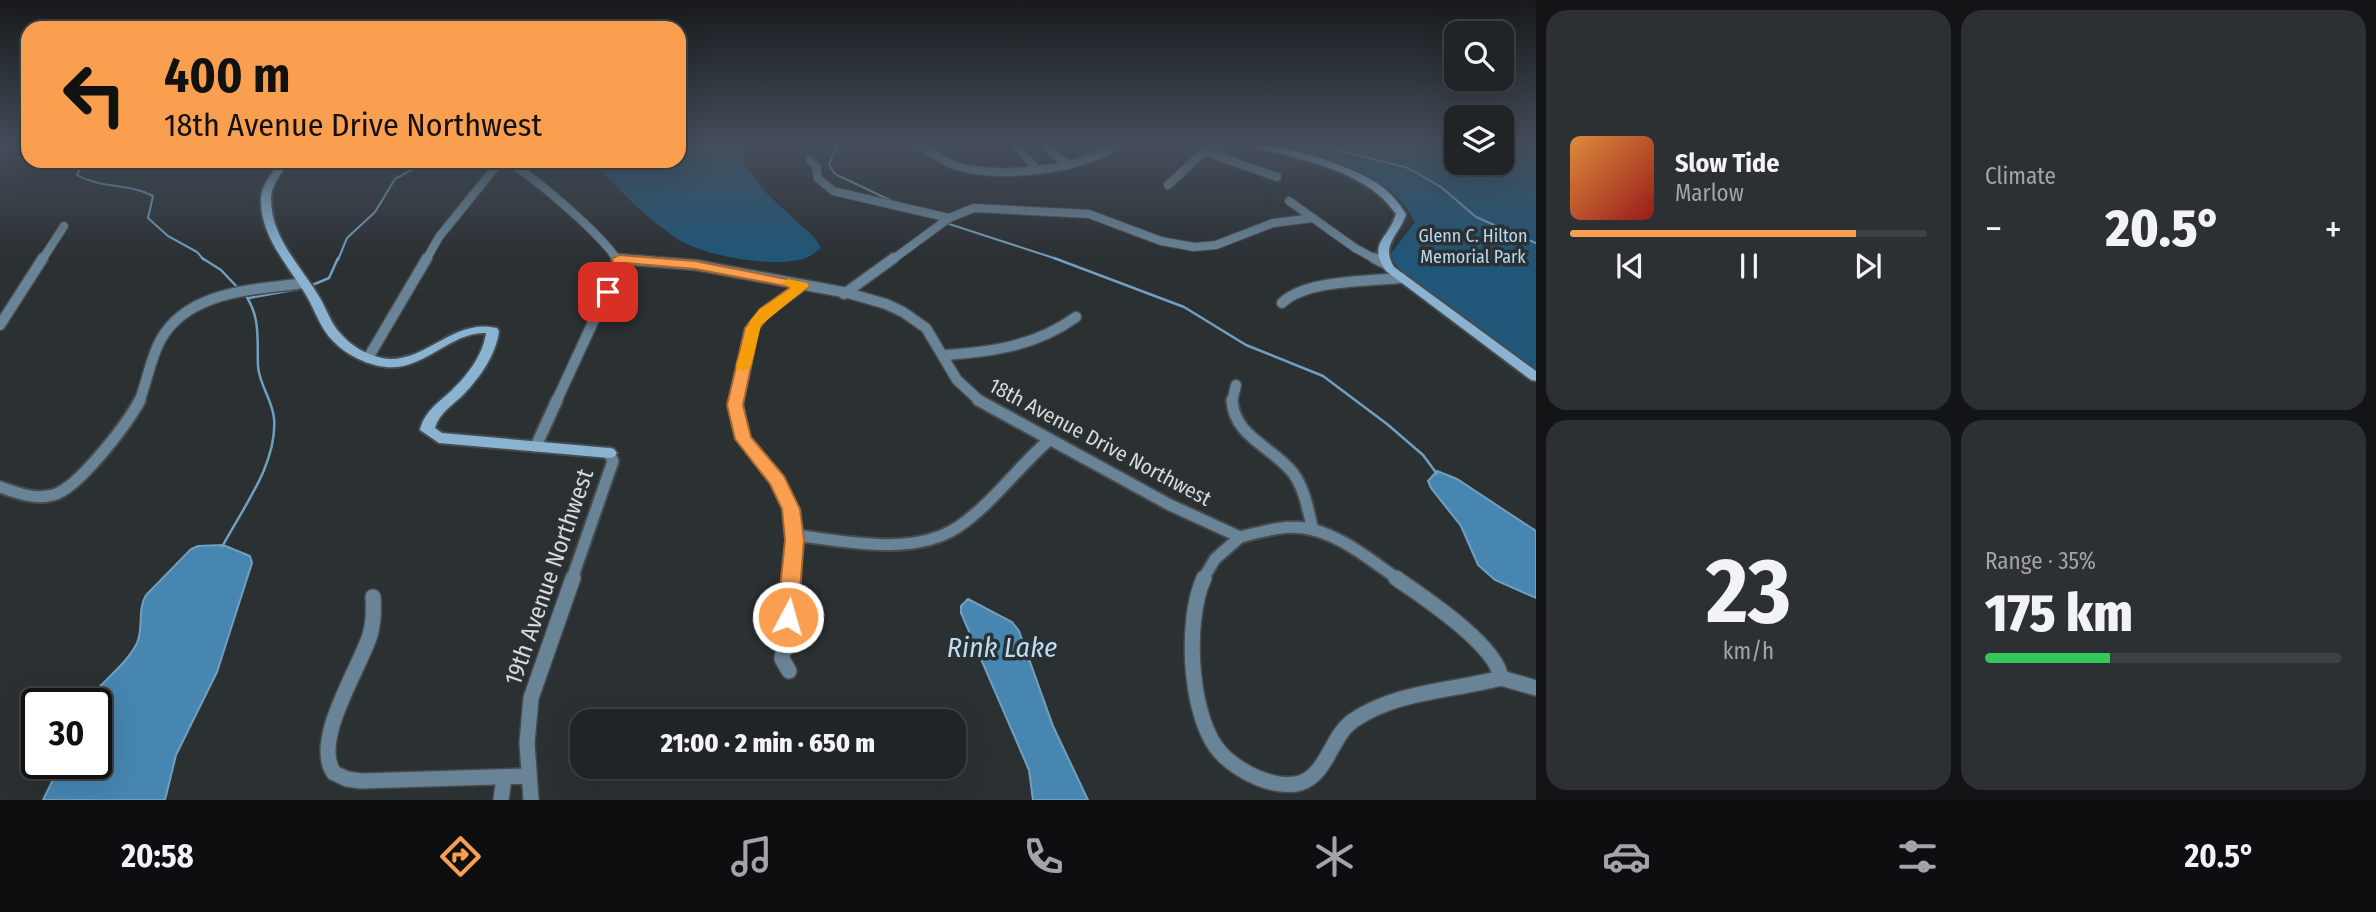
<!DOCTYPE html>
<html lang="en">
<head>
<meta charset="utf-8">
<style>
  :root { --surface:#202426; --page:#2d3032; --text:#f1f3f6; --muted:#a2a4a7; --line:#3d4143; --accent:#fa9f4f }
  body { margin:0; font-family:"Fira Sans Condensed",sans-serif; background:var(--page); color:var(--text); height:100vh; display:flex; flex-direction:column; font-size:26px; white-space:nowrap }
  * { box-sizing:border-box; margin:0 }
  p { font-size:23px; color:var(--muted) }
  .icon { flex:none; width:38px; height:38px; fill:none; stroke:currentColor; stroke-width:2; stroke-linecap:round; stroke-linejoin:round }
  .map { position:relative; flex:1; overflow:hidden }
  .drawer { display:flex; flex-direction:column; gap:10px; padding:10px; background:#121415; width:840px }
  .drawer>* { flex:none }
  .banner { position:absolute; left:21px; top:21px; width:665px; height:147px; border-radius:21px; box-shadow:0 7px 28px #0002,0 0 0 2px var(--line); background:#fa9f4f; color:#111; overflow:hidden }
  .fabs { position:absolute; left:1444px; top:21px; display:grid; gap:14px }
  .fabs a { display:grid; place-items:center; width:70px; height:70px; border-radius:14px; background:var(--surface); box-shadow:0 7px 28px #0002,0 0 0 2px var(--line); font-size:35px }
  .speed { position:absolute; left:21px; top:688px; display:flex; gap:14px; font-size:35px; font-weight:700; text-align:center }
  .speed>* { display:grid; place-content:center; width:91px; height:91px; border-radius:50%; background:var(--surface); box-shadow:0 7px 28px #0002,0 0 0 2px var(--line); line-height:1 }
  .speed .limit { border:4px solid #111; border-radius:10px; background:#fff; color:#111 }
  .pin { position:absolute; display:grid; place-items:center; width:60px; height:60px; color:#fff; margin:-30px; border-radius:14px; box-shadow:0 4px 10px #0006 }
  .me { position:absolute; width:77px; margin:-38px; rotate:6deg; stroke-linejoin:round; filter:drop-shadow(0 0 5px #0008) }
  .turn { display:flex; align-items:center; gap:24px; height:147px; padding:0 28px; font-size:32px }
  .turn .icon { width:91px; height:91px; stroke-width:2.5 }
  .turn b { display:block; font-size:49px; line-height:60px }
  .big { font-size:52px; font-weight:800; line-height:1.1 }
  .drawer .tile { flex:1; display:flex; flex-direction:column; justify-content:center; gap:10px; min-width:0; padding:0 24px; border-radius:21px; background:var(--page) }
  .drawer .dial { align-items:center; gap:0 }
  .dial b { font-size:91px; line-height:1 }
  .song { display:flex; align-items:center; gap:21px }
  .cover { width:84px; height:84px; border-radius:10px; background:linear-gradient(135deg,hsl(30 70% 55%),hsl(0 70% 35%)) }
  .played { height:7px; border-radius:4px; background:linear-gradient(90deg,var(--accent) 80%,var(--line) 80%) }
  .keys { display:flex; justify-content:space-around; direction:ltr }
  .heat { display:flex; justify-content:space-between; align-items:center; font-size:38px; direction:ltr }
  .charge { height:10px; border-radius:5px; background:linear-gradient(90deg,#34c759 35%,var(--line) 0) }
  .drawer .tiles { flex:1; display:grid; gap:10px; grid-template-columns:repeat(2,1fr) }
  .trip { position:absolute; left:570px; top:709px; width:396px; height:70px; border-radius:21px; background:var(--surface); box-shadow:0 7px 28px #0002,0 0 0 2px var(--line); font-weight:800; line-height:70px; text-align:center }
  .tabs { display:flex; height:112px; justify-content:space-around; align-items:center; background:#0d0e0f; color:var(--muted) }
  .tabs .icon { width:49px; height:49px }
  .tabs .active { color:var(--accent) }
  .tabs b { font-size:32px; color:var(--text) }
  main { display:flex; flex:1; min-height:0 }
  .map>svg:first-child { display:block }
  .green { fill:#205677 }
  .water { fill:#4686b1; stroke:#729fbe; stroke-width:2 }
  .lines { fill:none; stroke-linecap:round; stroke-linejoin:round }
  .stream-far1 { stroke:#729fbe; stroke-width:2 }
  .stream { stroke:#729fbe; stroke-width:2.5 }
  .street-far3-casing { stroke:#474b4e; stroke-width:10 }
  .street-far2-casing { stroke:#474b4e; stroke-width:13 }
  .street-far1-casing { stroke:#474b4e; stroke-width:15 }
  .street-casing { stroke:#474b4e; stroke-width:18 }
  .secondary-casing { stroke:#474b4e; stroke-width:4 }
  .street-far3 { stroke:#698496; stroke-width:8 }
  .street-far2 { stroke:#698496; stroke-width:10 }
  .street-far1 { stroke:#698496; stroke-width:11 }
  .street { stroke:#698496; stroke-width:15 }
  .secondary { fill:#89b3d1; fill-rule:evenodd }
  .route { fill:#fa9f4f; stroke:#a26733; stroke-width:2 }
  .slow { fill:#f59e0b }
  .labels { text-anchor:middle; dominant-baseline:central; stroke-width:7; stroke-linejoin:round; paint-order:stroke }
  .far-park-label { font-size:18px; fill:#b8daf2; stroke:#2b3033 }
  .street-label { font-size:21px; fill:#d7dadc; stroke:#2b3033 }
  .near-street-label { font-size:24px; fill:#d7dadc; stroke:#2b3033 }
  .near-water-label { font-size:28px; font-style:italic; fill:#bbddf5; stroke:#2b3033 }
</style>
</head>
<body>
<main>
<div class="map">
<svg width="1536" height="800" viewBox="0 0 1536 800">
  <rect width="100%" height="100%" fill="#2b3033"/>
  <g class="green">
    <path d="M 679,145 L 747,145 L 743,162 L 766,193 L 814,237 L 821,248 C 816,252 810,257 803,259 C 772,268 703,256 676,238 C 646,217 617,189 592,161 L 679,161 Z"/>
    <path d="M 1272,145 L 1456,145 L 1456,163 L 1502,163 L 1502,145 L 1536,145 L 1536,371 L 1401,273 L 1390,255 L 1415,222 C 1390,170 1322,160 1272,145 Z"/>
  </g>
  <g class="water">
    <path d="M 1437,471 L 1457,479 L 1536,531 L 1536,598 L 1495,580 L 1478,565 L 1461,526 L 1431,488 L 1428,481 Z"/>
    <path d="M 223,545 L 250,556 L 252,563 L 217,672 L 176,755 L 165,800 L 43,800 L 61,763 L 96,763 L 96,704 L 86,703 C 100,682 125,667 137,643 C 144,627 137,610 146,595 L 191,549 L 198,546 Z"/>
    <path d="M 968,599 L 1012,622 L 1019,631 L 1053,726 L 1088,800 L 1033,800 L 1029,770 L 961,613 L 961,606 Z"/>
  </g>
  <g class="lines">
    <g class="stream-far1">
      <path d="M 837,145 L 829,165 L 835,174 L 892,201"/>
      <path d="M 1318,145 L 1408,168 L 1441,187 L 1476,217 L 1536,243"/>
      <path d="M 84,161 L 77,175 C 101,189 129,183 153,196 L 148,218 L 168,236 L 197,252 L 204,260"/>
      <path d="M 946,223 L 1060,260"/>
      <path d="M 338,260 L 347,238 L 375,212 L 395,179 L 428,161"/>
    </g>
    <g class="stream">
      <path d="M 202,258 L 221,270 L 239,289"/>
      <path d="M 1054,258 L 1184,307 L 1246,345 L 1323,376 L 1387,424 L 1423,455 L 1437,474"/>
      <path d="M 310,286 L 329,278 L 338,258"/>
      <path d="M 249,298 L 304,288"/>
      <path d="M 222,547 C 242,509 278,463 274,418 C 272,399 259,384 258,366 C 257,339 261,316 244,293"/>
    </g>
    <g class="street-far3-casing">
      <g id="street-far3">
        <path d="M 919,145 C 932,152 944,162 957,166 C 1000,179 1081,170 1117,145"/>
        <path d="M 1016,145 L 1036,169"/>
        <path d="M 1044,145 L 1068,165"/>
        <path d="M 1206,152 L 1277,177"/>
        <path d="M 810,160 L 816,166 L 818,178 L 833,191 L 949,218"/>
        <path d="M 1168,185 L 1211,145"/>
        <path d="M 1289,201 L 1355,248 L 1377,260"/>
        <path d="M 619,259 L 648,260"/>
        <path d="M 42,260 L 64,226"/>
        <path d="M 426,260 L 439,237 L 494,169 L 504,161 C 527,169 605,238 617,260"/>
        <path d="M 892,260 L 949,218 L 974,208 L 1089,214 L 1161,241 L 1194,247 L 1216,245 L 1273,223 L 1313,218"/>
      </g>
    </g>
    <g class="street-far2-casing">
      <g id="street-far2">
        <path d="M 1374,258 L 1386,264"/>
        <path d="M 619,259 L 696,265 L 848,293 L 886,304 L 903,312 L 926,328 L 957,380 L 981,402"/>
        <path d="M 844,294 L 894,258"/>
        <path d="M 1282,303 C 1305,280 1369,281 1401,278"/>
        <path d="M 0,325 L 43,258"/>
        <path d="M 944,355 C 992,352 1036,346 1076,317"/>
        <path d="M 368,358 L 427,258"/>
        <path d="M 139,402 C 147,382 150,360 160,341 C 187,290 255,290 304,283"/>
        <path d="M 556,402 L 620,264 L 616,258"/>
        <path d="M 736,402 L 752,328 L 765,312 L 802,286"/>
        <path d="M 1232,402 L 1236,385"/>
      </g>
    </g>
    <g class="street-far1-casing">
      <g id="street-far1">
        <path d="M 736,400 L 743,438 L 777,481 L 793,517 L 792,579"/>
        <path d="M 978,400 L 1170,505 L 1240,537"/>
        <path d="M 1232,400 C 1234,437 1273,447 1293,473 C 1305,489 1308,511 1313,530"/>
        <path d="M 536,446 L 557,400"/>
        <path d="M 0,487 C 17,493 35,500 53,495 C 78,489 128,423 140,400"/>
        <path d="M 794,535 C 844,541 913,557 958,527 C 992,504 1017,468 1048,441"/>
        <path d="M 1240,537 C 1261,532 1283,525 1304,528 C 1339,533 1370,560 1398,579"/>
        <path d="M 572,579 L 613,461 L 609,453"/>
        <path d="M 1203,579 L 1215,559 L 1240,537"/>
      </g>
    </g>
    <g class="street-casing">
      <g id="street">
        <path d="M 1204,578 C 1185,619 1189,709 1216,747 C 1227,762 1242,771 1258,778 C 1271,783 1286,787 1300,783 C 1328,774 1331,735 1354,720 C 1397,691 1452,691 1501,678 C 1497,645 1423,597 1396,578"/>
        <path d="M 373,597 C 374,610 374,621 370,635 C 360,668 311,741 334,773 L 347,779 L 361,781 L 529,776"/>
        <path d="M 789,671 L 782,659 L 793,578"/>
        <path d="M 1501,678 L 1536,688"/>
        <path d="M 501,800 L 504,777"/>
        <path d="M 531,800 L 527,743 L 531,698 L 573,578"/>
      </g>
    </g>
    <g class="secondary-casing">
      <g id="secondary">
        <path d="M 1254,145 C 1287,145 1354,166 1381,186 C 1392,194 1399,203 1406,214 C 1400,235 1380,244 1394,267 L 1536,371 L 1536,381 L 1531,380 L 1386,271 C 1367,243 1388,240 1396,214 C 1372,179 1329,167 1290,156 C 1279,153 1263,151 1254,145 Z"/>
        <path d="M 280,161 L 290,161 C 282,172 271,185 271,199 C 271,238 301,266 320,298 C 327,310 331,324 341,334 C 351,346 367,355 382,358 C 423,366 453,317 497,328 L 499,331 C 496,355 480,377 464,394 C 453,405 439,413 435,428 L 442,433 L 609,448 L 614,449 L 617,453 L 614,457 L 609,458 L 439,443 L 420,430 C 424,412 438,403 451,391 C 467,376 483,355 486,333 C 452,331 423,371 386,367 C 367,365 346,355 333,341 C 320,328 315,310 306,295 C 288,265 260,236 261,199 C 261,185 273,172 280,161 Z"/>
      </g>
    </g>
    <use href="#street-far3" class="street-far3"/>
    <use href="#street-far2" class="street-far2"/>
    <use href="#street-far1" class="street-far1"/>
    <use href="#street" class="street"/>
    <use href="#secondary" class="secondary"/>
  </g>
  <linearGradient id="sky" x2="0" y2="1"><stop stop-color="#181a1c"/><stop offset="0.56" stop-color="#444e5b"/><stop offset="1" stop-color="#444e5b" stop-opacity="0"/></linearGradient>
  <rect width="1536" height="257" fill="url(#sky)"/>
  <path class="route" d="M 619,255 L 695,261 L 802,282 L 809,286 L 770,315 L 759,329 L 743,405 L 751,437 L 784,476 L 800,509 L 804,540 L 798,617 L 795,623 L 788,626 L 781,623 L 777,617 L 785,540 L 782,509 L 770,484 L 735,439 L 727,405 L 745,328 L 760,309 L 791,287 L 695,269 L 626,263 L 613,295 L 603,295 L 601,292 L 614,264 L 612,259 Z"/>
  <path class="slow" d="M 788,279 L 807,283 L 809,286 L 761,325 L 751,366 L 743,371 L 738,370 L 736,366 L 750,321 L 760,309 L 791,288 L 782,283 Z"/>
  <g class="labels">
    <g class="far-park-label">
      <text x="1473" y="236">Glenn C. Hilton<tspan x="1473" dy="21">Memorial Park</tspan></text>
    </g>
    <g class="street-label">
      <text transform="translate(1100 442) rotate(28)">18th Avenue Drive Northwest</text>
    </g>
    <g class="near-street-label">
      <text transform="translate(549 577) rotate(-71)">19th Avenue Northwest</text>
    </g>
    <g class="near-water-label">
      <text x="1002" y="647">Rink Lake</text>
    </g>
  </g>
</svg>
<div class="fabs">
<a><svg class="icon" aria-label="search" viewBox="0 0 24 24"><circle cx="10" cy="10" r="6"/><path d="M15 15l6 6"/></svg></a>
<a><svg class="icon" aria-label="layers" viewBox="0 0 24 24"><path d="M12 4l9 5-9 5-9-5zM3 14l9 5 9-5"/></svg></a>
</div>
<div class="speed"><div class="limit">30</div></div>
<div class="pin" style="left:608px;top:292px;background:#d93025"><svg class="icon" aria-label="arrive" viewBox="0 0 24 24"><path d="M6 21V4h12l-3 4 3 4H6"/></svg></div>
<svg class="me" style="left:788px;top:617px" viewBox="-20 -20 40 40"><circle r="17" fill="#fa9f4f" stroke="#fff" stroke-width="3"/><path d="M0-11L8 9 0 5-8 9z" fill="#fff"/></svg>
<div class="trip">21:00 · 2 min · 650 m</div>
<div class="banner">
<div class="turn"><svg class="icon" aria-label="left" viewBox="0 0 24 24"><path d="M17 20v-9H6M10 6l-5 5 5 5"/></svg><div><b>400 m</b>18th Avenue Drive Northwest</div></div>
</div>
</div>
<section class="drawer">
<div class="tiles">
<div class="tile">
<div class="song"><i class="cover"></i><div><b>Slow Tide</b><p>Marlow</p></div></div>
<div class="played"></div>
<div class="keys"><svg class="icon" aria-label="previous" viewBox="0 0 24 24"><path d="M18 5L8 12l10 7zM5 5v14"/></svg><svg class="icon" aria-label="pause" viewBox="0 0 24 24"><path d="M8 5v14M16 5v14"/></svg><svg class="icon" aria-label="next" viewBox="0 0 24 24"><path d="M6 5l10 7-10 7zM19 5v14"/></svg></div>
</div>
<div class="tile"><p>Climate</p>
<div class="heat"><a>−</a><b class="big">20.5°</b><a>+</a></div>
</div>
<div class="tile dial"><b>23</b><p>km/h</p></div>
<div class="tile"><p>Range · 35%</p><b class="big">175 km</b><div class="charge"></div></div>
</div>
</section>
</main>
<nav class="tabs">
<b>20:58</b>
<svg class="icon active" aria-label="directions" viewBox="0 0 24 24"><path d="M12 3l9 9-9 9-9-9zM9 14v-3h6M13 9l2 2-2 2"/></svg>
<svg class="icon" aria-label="music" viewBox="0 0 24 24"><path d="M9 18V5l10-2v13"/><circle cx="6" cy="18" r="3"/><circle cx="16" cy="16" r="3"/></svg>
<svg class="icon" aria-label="phone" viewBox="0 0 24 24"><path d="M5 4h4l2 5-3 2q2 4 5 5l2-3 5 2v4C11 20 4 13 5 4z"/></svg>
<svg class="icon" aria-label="climate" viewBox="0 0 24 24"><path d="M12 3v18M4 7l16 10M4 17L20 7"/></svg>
<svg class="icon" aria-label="car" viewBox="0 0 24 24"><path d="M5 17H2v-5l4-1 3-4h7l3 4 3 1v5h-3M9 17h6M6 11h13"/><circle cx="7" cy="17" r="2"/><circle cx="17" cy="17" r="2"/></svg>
<svg class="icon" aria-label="filters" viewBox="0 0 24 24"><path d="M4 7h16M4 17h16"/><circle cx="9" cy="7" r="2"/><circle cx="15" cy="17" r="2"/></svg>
<b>20.5°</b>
</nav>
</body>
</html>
